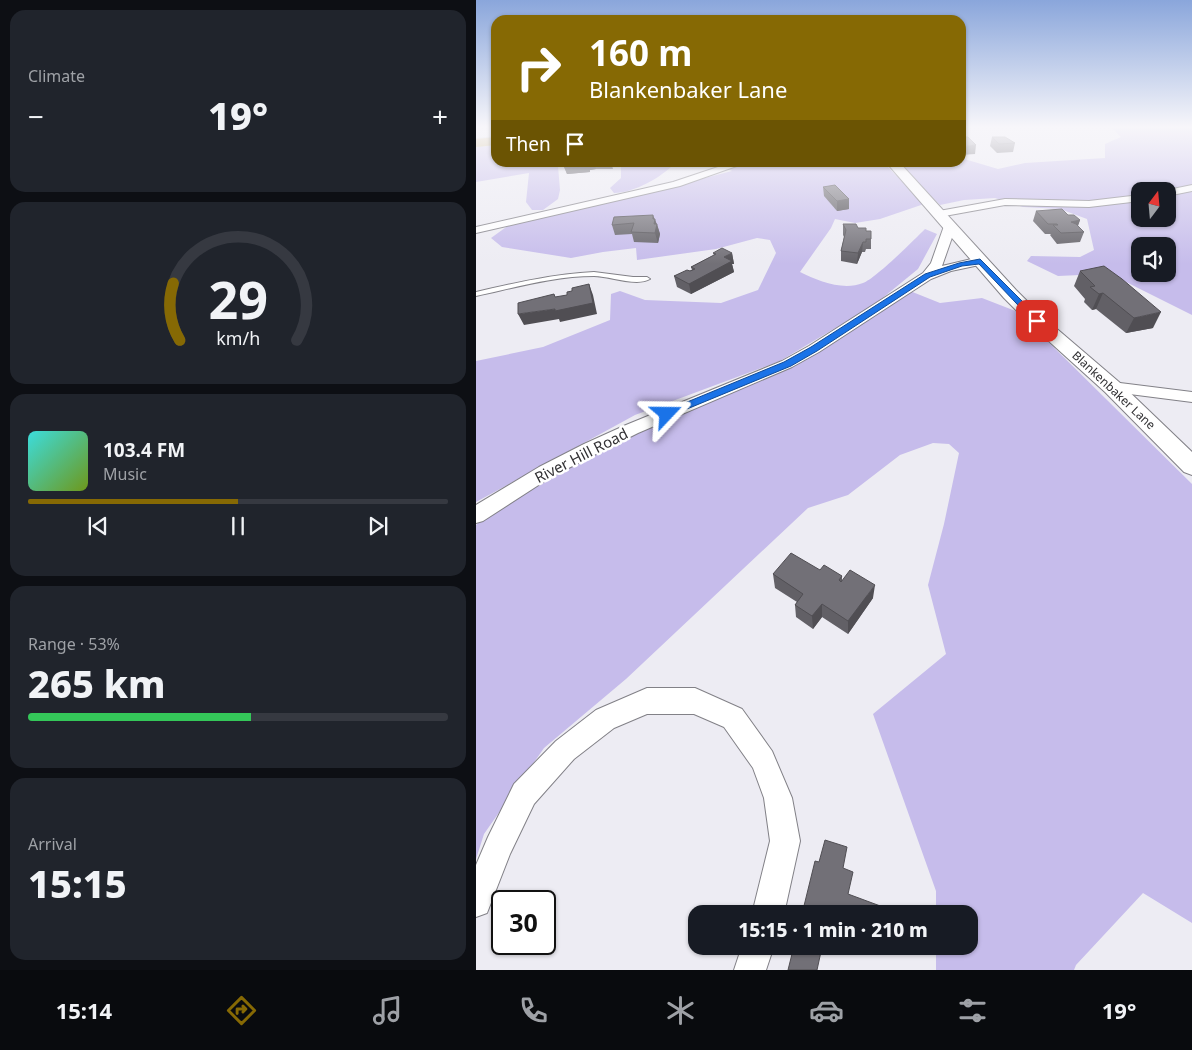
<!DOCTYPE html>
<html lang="en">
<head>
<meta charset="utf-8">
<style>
  :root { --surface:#171b24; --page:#20242c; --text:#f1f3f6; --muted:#9ea1a6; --line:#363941; --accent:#866904 }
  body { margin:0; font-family:"Noto Sans",sans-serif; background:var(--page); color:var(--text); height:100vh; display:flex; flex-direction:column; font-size:19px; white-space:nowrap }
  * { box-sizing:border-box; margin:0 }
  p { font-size:16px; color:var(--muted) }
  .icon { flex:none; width:28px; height:28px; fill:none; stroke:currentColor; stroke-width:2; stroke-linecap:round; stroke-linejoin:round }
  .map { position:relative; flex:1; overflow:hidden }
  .sheet { display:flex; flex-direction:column; gap:10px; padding:10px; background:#0d0f14; width:476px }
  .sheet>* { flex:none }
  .hud { position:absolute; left:15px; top:15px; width:475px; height:152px; border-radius:15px; box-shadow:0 1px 4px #0004; background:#866904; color:#fff; overflow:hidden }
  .needle { width:32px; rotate:16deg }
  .tools { position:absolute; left:655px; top:182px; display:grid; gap:10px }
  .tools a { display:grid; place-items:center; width:45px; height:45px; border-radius:10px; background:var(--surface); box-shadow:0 1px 4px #0004; font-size:25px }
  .speed { position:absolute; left:15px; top:890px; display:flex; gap:10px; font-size:25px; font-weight:700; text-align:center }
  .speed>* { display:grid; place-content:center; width:65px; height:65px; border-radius:50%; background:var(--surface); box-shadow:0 1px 4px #0004; line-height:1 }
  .speed .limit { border:2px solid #111; border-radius:8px; background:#fff; color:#111 }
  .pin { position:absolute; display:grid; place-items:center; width:42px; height:42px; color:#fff; margin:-21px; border-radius:10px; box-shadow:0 2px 8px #0006 }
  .me { position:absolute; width:55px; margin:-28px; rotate:67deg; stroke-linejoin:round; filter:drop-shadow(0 0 4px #0008) }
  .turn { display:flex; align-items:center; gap:18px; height:105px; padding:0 15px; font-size:22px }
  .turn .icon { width:65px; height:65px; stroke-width:2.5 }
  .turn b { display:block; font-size:35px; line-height:42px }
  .then { display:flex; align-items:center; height:48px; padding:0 15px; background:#0003; gap:10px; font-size:19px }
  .big { font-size:38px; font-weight:800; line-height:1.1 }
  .sheet .card { flex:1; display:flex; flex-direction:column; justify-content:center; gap:8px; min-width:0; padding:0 18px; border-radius:15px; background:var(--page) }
  .sheet .dial { align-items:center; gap:0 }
  .dial svg { height:130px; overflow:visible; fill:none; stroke:var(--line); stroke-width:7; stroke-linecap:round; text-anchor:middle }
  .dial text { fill:var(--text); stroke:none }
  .song { display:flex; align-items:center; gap:15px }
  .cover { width:60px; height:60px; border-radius:8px; background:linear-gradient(135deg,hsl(180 70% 55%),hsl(80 70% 35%)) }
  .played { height:5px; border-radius:2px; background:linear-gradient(90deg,var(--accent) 50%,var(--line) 50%) }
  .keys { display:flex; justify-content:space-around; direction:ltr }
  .heat { display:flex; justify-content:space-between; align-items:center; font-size:28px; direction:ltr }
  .charge { height:8px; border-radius:4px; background:linear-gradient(90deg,#34c759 53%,var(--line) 0) }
  .trip { position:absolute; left:212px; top:905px; width:290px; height:50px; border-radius:15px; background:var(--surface); box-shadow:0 1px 4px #0004; font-weight:800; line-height:50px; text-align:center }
  .tabs { display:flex; height:80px; justify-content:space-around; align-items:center; background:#090b0e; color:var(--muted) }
  .tabs .icon { width:35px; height:35px }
  .tabs .active { color:var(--accent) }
  .tabs b { font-size:22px; color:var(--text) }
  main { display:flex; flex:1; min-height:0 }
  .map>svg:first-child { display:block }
  .green { fill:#c6bceb; fill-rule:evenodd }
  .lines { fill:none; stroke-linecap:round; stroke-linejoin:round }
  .service-casing { stroke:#828187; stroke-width:2 }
  .minor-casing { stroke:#828187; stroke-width:2 }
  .tertiary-casing { stroke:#828187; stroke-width:2 }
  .motorway-casing { stroke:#c9c9ca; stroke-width:1 }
  .service { fill:#fff; fill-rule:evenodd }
  .minor { fill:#fff; fill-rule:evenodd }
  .tertiary { fill:#fff; fill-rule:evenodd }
  .motorway { fill:#bea154; fill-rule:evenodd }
  .wall { fill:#626066 }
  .shaded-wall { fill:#504e53 }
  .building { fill:#727077; stroke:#504e53 }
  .route { fill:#1a73e8; stroke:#114b97 }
  .labels { text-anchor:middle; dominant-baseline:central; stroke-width:5; stroke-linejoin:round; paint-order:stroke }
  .far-street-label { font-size:12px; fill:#313033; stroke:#fff }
  .street-label { font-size:15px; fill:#313033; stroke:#fff }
</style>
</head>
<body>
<main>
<section class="sheet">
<div class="card"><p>Climate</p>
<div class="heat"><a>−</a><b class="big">19°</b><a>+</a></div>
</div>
<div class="card dial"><svg viewBox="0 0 100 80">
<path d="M14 69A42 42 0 1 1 86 69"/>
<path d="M14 69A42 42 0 0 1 10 34" stroke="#866904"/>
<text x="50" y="56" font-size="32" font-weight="700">29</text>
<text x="50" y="72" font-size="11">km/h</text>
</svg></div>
<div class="card">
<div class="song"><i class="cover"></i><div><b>103.4 FM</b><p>Music</p></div></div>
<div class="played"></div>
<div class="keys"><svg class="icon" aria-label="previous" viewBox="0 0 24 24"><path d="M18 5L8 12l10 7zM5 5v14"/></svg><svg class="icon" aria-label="pause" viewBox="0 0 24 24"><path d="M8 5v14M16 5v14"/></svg><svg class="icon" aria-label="next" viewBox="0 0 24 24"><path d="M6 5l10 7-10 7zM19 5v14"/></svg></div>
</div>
<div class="card"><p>Range · 53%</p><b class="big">265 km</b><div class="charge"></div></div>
<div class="card"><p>Arrival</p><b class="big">15:15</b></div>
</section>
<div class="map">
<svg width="716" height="970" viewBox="0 0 716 970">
  <rect width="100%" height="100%" fill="#edecf3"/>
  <g class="green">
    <path d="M 636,128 L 716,128 L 716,315 L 646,280 L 626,274 L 582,276 L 551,261 L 555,256 L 604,257 L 618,250 L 611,219 L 584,209 L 547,207 L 519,198 L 488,200 L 464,205 L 422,163 L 485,162 L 485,158 L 522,169 L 549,163 L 629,158 L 629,144 L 645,137 ZM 664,191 L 691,191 L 691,219 L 664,219 ZM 664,246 L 691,246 L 691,274 L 664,274 Z"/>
    <path d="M 20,144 L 20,162 L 96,163 L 82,166 L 84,190 L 82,199 L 67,210 L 56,210 L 50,202 L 53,173 L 0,182 L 0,147 Z"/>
    <path d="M 221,162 L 408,163 L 448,204 L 404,219 L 379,223 L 359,219 L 355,228 L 324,272 C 342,281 367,291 387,283 C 399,279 438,240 449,229 L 461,234 L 442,269 L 398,305 L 304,361 L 159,415 L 0,502 L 0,361 L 67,347 L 134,320 L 135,294 L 144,291 L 169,300 L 245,303 L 282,290 L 300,253 L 294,240 L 281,238 L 240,249 L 161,260 L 160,248 L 127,252 L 95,258 L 26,247 L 15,238 L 33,225 L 170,193 L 256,171 L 244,165 L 223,166 Z"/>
    <path d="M 145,163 L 199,163 C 186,177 158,193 138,193 L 134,188 L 145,178 Z"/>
    <path d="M 434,291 L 464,303 L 506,298 L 542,312 L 716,484 L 716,923 L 667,893 L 600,965 L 598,970 L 460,970 L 460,946 L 494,946 L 494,914 L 460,914 L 460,891 L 397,714 L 470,654 L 452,585 L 468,524 L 483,453 L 473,444 L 457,443 L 424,455 L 372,495 L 332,508 L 150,679 L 68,748 L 8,834 L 0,859 L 0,525 L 24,503 L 131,445 L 256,393 L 333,356 Z"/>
  </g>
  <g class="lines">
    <g class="service-casing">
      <path id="service" d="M 118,272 L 157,277 L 171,277 L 174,279 C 161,287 133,276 118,276 C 78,276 38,288 0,296 L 0,292 C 39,283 78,274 118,272 Z"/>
    </g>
    <g class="minor-casing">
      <g id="minor">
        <path d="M 257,162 L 272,162 L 204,186 L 0,233 L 0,227 L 197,182 Z"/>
        <path d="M 716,185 L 716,191 L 691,196 L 691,191 L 687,191 Z"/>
        <path d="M 664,195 L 664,201 L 613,207 L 529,205 L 463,217 L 458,214 L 463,211 L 529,199 L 613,201 Z"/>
        <path d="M 474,223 L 480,226 L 466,266 L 504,257 L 508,258 L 510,261 L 508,264 L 475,271 L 455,279 L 343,352 L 316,367 L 162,433 L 120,454 L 75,477 L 7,521 L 0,523 L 0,505 L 63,467 L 108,444 L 150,425 L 306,361 L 333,346 L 447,273 L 455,263 L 468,226 Z"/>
        <path d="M 636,382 L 716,392 L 716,402 L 630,391 L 628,387 L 630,383 Z"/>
        <path d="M 171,688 L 219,688 L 266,709 L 296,751 L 316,798 L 324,841 L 308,914 L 276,914 L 294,841 L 288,798 L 277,768 L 248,727 L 218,714 L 171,714 L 138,728 L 98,759 L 58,804 L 34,854 L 11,913 L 0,917 L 0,865 L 12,837 L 38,784 L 80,741 L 120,710 Z"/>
        <path d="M 266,946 L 298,946 L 290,970 L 258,970 Z"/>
      </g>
    </g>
    <g class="tertiary-casing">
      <path id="tertiary" d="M 410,162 L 423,162 L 540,290 L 567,317 L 643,382 L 716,452 L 716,475 L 708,472 L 629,392 L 555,325 L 528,298 Z"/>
    </g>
    <g class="motorway-casing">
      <path id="motorway" d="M 20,137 L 20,145 L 0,147 L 0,139 Z"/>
    </g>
    <use href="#service" class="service"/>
    <use href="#minor" class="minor"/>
    <use href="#tertiary" class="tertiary"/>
    <use href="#motorway" class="motorway"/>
  </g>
  <g class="wall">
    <path d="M 516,137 L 539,143 L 537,152 L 521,153 L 514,146 Z"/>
    <path d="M 87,162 L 135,162 L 137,169 L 120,169 L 114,170 L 114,172 L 91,174 Z"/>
    <path d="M 347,187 L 373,199 L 373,209 L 361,211 L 348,196 Z"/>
    <path d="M 560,211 L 592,215 L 604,220 L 602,226 L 608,232 L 604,242 L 581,244 L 574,235 L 575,234 L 569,234 L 557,221 Z"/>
    <path d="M 179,219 L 184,234 L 182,243 L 158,242 L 156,234 L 139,235 L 136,225 Z"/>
    <path d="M 367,224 L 382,228 L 390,231 L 395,239 L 395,249 L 390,249 L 389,252 L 386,252 L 381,264 L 365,261 L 365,251 L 368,237 L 367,235 Z"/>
    <path d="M 237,253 L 256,253 L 258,264 L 256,264 L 258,272 L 215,294 L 201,287 L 198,276 L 216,270 L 215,267 L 238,255 Z"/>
    <path d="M 604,271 L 677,328 L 650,333 L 620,309 L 616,310 L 608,302 L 609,299 L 598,286 Z"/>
    <path d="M 344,570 L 366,576 L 366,580 L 397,598 L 372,634 L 346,617 L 337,629 L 320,617 L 319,605 L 321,602 L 299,588 L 297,574 Z"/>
  </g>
  <g class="shaded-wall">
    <path d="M 500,145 L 499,154 L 485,155 L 485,147 Z"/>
    <path d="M 111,162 L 118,162 L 120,169 L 114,170 L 114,172 L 91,174 L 87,165 Z"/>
    <path d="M 373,199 L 373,209 L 361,211 L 361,201 Z"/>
    <path d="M 177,215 L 181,225 L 181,224 L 184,234 L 182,243 L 179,233 L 177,219 Z"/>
    <path d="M 604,220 L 600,230 L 595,222 Z"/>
    <path d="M 387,242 L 386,252 L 381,264 L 382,253 Z"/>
    <path d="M 256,253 L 258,264 L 256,264 L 258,272 L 215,294 L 213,284 L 248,257 Z"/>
    <path d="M 113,284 L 117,295 L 121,314 L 84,322 L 83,319 L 48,325 L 42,314 L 79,309 Z"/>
    <path d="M 627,293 L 620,309 L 616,310 L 623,294 Z"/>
    <path d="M 685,312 L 677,328 L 650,333 L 658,318 Z"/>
    <path d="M 399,585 L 397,598 L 372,634 L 372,621 Z"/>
    <path d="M 346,604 L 346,617 L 337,629 L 336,616 Z"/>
  </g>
  <g class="building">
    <path d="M 485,137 L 492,137 L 500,145 L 485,147 Z"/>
    <path d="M 516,137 L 529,137 L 539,143 L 523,144 Z"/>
    <path d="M 87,162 L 111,162 L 111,163 L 87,165 Z"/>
    <path d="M 359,185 L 373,199 L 361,201 L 347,187 Z"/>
    <path d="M 586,209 L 592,215 L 598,215 L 604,220 L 595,222 L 600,224 L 608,232 L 585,233 L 577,225 L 582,225 L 581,224 L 572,224 L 560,211 Z"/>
    <path d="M 177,215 L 177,219 L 179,219 L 178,224 L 181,224 L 179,233 L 155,232 L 158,223 L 136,225 L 138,217 Z"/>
    <path d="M 367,224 L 380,224 L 382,228 L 390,228 L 390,231 L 395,231 L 395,239 L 390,239 L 390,242 L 387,242 L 382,253 L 365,251 L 370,230 Z"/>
    <path d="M 246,248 L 256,253 L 248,257 L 256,261 L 213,284 L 198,276 L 211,270 L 214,271 L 219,269 L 215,267 L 240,254 L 237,253 Z"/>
    <path d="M 628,266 L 646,279 L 685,312 L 658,318 L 627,293 L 623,294 L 614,287 L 619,286 L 604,271 Z"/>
    <path d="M 113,284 L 117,303 L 79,311 L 79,309 L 42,314 L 42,303 L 78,294 L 79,297 L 91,295 L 91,292 L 96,291 L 96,288 Z"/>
    <path d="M 315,553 L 344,570 L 348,565 L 366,576 L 363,580 L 365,582 L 374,570 L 399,585 L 372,621 L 346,604 L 336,616 L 319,605 L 327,594 L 297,574 Z"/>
    <path d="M 349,840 L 371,847 L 367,868 L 377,872 L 372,894 L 407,907 L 406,914 L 326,914 L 339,861 L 343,862 Z"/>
    <path d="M 318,946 L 362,946 L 360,953 L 346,947 L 341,970 L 312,970 Z"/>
  </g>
  <linearGradient id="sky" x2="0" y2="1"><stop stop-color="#8aa6db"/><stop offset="0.48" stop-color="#f7f6fa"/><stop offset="1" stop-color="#f7f6fa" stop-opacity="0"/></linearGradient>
  <rect width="716" height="264" fill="url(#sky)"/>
  <path class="route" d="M 504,259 L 564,319 L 564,322 L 558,322 L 503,264 L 486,266 L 454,277 L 341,351 L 315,366 L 194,416 L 187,416 L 186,414 L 187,412 L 308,362 L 335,347 L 449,274 L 483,263 Z"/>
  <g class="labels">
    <g class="far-street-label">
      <text transform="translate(638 390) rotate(43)">Blankenbaker Lane</text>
    </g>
    <g class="street-label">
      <text transform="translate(105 455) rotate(-27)">River Hill Road</text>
    </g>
  </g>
</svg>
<div class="tools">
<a><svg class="needle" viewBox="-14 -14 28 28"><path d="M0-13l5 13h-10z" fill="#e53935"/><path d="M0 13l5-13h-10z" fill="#9ea1a6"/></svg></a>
<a><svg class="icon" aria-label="sound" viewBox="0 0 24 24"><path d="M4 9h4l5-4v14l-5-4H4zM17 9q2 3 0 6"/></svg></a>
</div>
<div class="speed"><div class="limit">30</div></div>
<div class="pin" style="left:561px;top:321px;background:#d93025"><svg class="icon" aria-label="arrive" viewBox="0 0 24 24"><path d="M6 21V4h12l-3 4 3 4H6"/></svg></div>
<svg class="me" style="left:191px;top:414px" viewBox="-20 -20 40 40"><path d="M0-17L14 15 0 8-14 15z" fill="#1a73e8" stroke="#fff" stroke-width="4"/></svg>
<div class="trip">15:15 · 1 min · 210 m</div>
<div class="hud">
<div class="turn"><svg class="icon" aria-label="right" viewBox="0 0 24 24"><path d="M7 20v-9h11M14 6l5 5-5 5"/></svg><div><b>160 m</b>Blankenbaker Lane</div></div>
<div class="then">Then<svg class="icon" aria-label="arrive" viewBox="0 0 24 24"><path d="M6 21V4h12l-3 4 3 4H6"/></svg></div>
</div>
</div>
</main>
<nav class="tabs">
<b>15:14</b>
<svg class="icon active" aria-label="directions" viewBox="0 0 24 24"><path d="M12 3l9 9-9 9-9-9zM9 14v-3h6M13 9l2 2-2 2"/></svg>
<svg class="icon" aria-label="music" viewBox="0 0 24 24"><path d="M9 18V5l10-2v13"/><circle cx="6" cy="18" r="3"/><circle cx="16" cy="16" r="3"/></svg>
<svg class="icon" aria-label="phone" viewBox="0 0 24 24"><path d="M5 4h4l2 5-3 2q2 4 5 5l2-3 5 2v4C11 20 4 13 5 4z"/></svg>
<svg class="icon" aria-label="climate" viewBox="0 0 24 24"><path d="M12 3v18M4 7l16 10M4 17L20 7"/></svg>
<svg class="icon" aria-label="car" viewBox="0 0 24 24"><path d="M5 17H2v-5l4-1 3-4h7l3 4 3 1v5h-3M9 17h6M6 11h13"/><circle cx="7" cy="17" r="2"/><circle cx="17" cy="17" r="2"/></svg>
<svg class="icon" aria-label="filters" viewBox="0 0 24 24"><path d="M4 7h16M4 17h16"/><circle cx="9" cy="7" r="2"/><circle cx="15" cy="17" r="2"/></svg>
<b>19°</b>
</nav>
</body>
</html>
